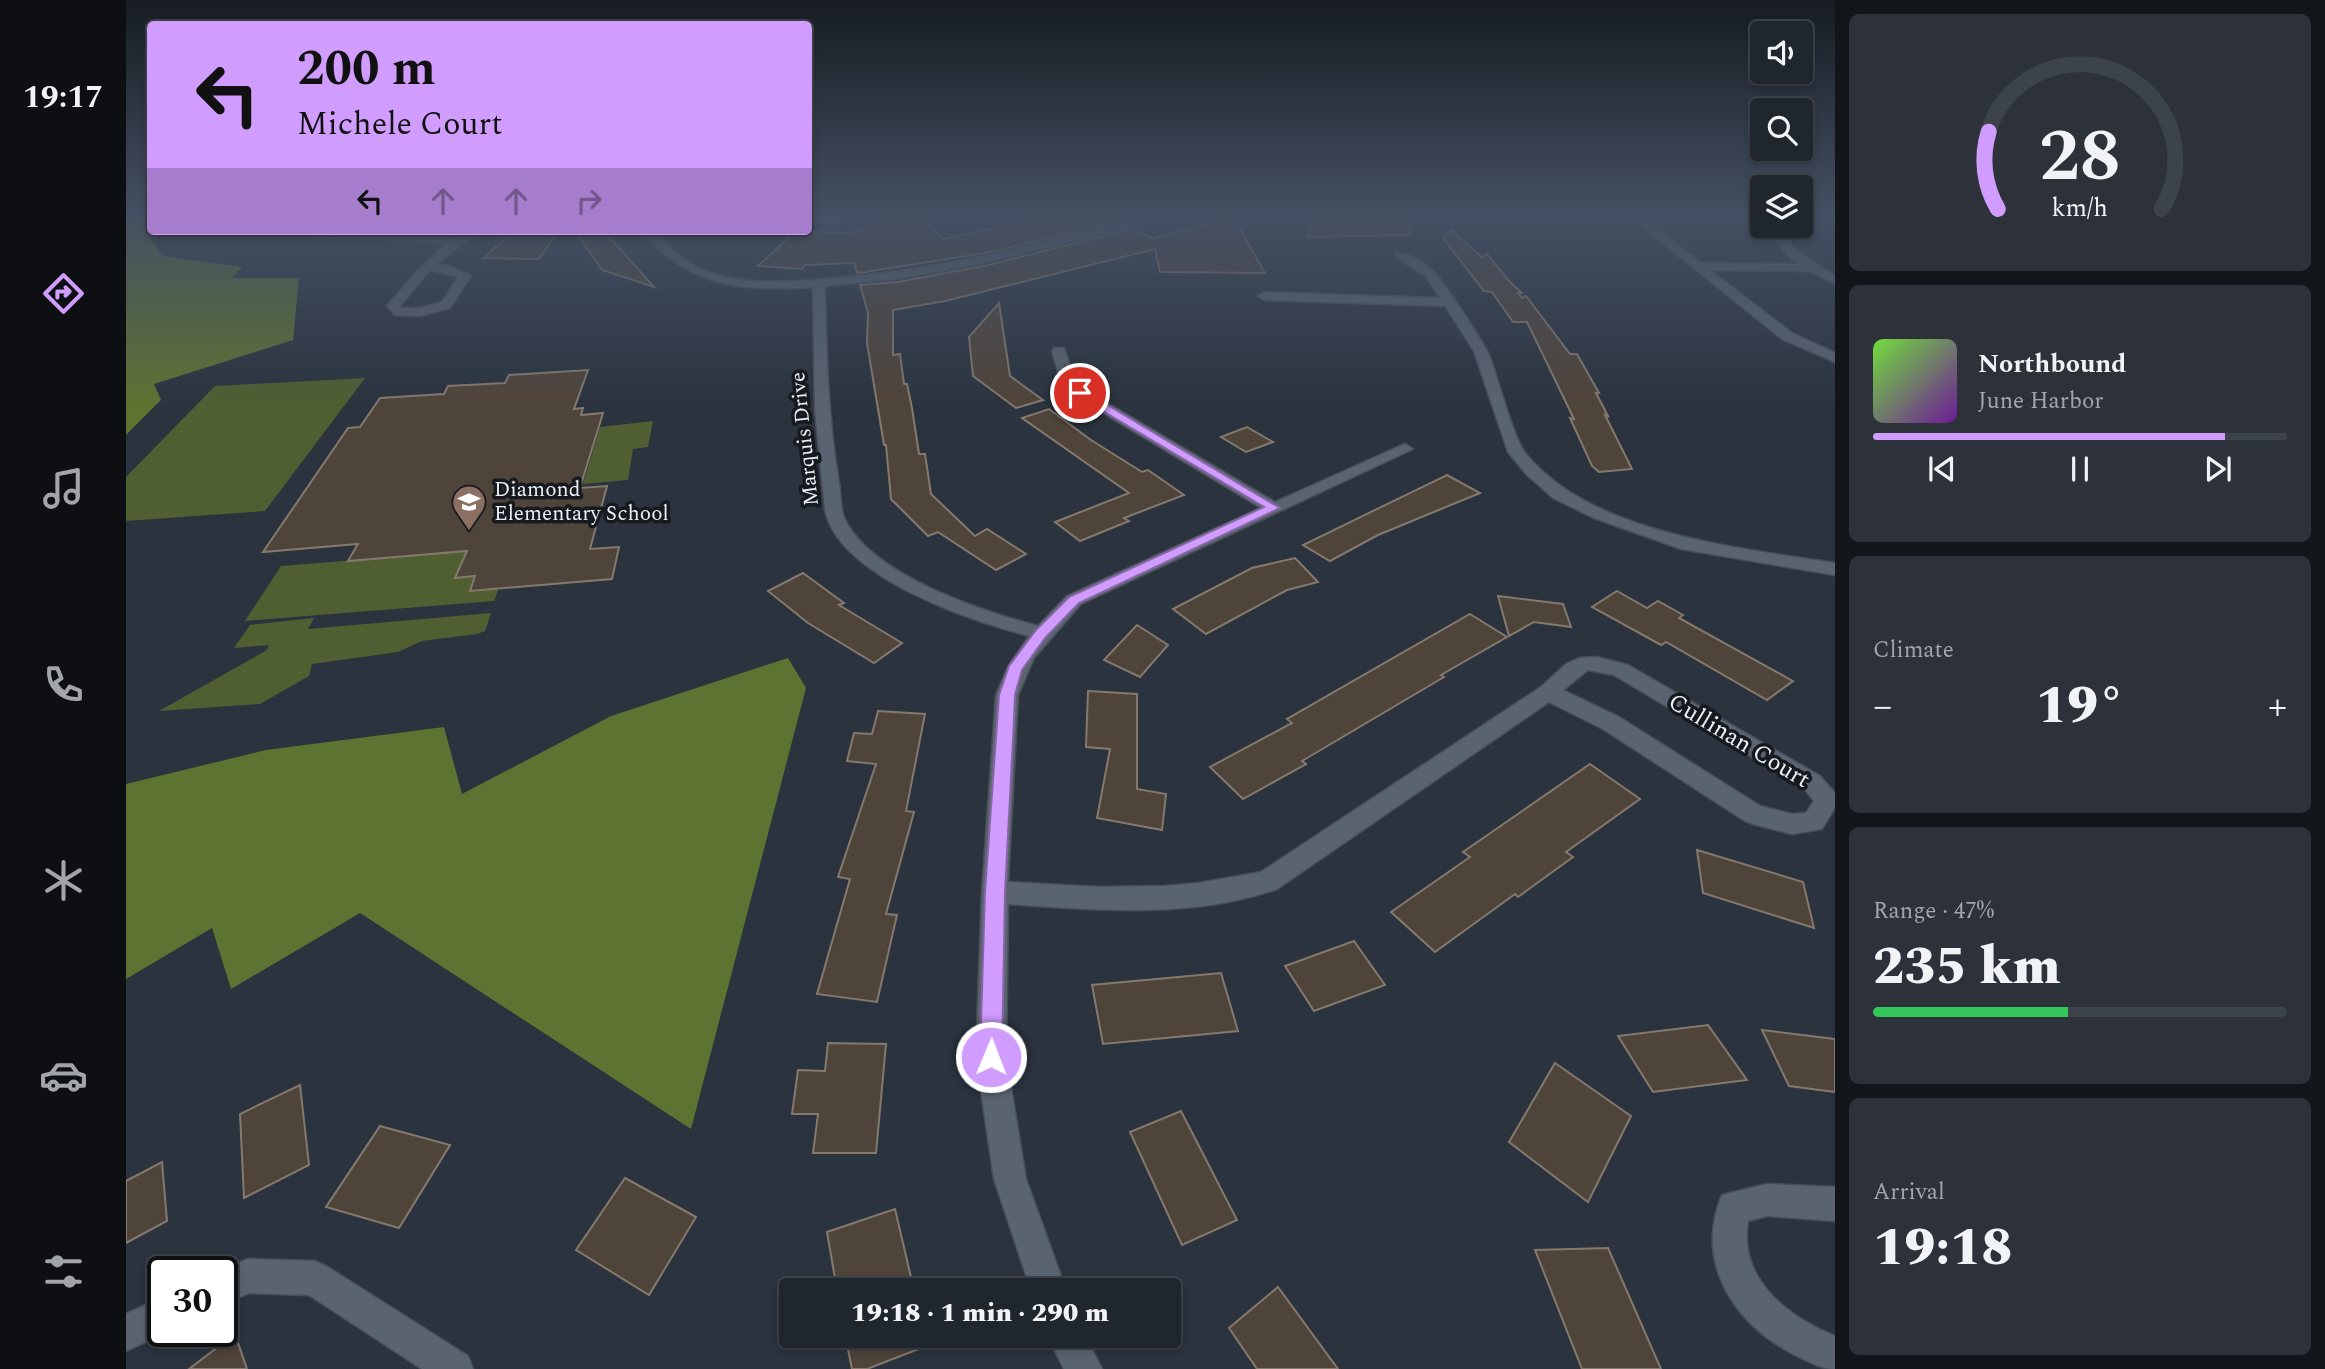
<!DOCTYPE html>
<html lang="en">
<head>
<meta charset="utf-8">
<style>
  :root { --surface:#20262e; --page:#2d323a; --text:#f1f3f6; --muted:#a2a5aa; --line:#3d434a; --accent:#d09dff }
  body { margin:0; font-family:Spectral,serif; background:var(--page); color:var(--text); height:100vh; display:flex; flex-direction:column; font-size:26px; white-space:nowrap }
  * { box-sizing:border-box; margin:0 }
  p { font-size:23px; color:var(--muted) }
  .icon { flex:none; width:38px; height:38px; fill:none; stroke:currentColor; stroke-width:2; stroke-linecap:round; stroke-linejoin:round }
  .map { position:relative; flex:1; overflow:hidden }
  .sheet { display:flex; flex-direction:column; gap:14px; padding:14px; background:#121519; width:490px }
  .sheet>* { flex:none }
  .guide { position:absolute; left:21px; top:21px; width:665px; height:214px; border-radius:7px; box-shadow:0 4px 10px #0003,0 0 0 2px var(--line); background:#d09dff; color:#111; overflow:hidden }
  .controls { position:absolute; left:1624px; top:21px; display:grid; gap:14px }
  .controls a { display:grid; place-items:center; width:63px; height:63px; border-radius:7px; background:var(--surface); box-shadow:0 4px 10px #0003,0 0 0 2px var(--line); font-size:35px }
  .speed { position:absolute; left:21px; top:1256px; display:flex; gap:14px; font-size:35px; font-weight:700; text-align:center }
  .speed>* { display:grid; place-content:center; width:91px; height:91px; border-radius:50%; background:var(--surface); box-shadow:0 4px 10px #0003,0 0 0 2px var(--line); line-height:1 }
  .speed .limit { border:4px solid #111; border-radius:10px; background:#fff; color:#111 }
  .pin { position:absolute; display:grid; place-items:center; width:60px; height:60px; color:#fff; margin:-30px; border:4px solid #fff; border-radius:50%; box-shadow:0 2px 7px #0007 }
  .me { position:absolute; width:77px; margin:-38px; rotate:1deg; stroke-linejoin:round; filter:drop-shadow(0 0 5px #0008) }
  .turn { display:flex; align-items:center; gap:24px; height:147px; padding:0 35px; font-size:32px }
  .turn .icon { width:91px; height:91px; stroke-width:2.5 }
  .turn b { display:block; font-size:49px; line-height:60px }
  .lanes { display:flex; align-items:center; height:66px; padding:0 35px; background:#0003; justify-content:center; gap:35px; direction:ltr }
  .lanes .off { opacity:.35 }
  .big { font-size:52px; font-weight:800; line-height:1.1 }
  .sheet .tile { flex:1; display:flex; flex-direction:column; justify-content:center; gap:10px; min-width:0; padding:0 24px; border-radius:10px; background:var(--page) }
  .sheet .dial { align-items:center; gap:0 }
  .dial svg { height:182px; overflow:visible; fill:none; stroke:var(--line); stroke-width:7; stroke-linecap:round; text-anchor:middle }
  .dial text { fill:var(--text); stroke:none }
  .song { display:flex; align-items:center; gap:21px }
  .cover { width:84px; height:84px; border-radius:10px; background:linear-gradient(135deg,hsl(100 70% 55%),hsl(280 70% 35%)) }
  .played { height:7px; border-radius:4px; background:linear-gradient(90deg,var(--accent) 85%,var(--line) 85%) }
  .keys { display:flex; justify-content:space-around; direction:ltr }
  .heat { display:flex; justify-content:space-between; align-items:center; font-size:38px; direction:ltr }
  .charge { height:10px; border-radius:5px; background:linear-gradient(90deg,#34c759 47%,var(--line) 0) }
  .trip { position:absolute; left:653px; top:1278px; width:402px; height:70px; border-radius:7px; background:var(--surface); box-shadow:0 4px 10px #0003,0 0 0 2px var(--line); font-weight:800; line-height:70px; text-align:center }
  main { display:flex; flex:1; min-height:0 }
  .dock { display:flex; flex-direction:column; width:126px; justify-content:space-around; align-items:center; background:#0d0f12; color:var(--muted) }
  .dock .icon { width:49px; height:49px }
  .dock .active { color:var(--accent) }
  .dock b { font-size:32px; color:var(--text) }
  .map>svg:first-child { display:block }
  .green { fill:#4f5f31 }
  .forest { fill:#5d7331 }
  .building { fill:#4f443a; stroke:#85796e; stroke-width:2 }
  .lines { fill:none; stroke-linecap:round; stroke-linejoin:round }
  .street-casing { stroke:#474e57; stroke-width:3 }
  .street { fill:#5a6470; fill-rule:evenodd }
  .route { fill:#d09dff; stroke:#8766a6; stroke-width:2 }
  .labels { text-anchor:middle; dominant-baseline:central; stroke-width:7; stroke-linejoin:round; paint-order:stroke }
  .far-street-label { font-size:21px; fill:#eaf0f7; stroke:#161a1f }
  .far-poi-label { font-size:21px; fill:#eaf0f7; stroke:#161a1f; text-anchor:start }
  .street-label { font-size:24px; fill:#eaf0f7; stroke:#161a1f }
</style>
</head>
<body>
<main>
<nav class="dock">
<b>19:17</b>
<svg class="icon active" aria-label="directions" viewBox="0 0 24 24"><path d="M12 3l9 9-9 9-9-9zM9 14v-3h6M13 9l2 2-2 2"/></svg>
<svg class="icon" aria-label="music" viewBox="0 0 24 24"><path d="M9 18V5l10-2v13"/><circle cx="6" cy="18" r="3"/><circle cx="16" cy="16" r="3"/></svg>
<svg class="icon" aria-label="phone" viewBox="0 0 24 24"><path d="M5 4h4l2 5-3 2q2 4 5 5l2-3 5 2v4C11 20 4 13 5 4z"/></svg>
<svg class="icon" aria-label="climate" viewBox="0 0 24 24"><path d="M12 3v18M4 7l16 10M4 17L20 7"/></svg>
<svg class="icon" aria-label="car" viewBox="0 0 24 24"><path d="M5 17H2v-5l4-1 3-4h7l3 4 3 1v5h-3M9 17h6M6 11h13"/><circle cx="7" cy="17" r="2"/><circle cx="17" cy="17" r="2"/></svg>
<svg class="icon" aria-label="filters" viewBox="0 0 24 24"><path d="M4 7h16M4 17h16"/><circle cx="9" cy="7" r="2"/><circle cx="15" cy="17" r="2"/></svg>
</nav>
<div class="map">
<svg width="1709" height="1369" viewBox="0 0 1709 1369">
  <rect width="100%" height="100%" fill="#2a333e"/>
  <g class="green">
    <path d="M 239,378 L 139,511 L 0,521 L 0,477 L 89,386 Z"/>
    <path d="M 527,421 L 522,447 L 507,449 L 502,480 L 457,484 L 474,427 Z"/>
    <path d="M 341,551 L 329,578 L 349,576 L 344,591 L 373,588 L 368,601 L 119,621 L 155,566 Z"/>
    <path d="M 365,613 L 359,631 L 351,634 L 296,641 L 272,652 L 186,664 L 183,676 L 134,704 L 33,711 L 141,650 L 143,645 L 108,648 L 124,625 L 188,618 L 182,629 Z"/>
  </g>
  <g class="forest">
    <path d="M 0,215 L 24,215 L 24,228 L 19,230 L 37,256 L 116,267 L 106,278 L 173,278 L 167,340 L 28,384 L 35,400 L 0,435 Z"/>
    <path d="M 662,658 L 680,688 L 565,1129 L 234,913 L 105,989 L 86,928 L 0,979 L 0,784 L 140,750 L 318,727 L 336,794 L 485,716 Z"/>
  </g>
  <g class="building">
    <path d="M 774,215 L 792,215 L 817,239 L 933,215 L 974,215 L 991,222 L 865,252 L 739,272 L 731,273 L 728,263 L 679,265 L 676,269 L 632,266 L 670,231 L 723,233 Z"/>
    <path d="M 1188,215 L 1283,215 L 1284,235 L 1182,237 Z"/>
    <path d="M 1108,218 L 1139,273 L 1034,272 L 1029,249 L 819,301 L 767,310 L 767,355 L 774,354 L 778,384 L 781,384 L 786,408 L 793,454 L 799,454 L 805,494 L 849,536 L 861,529 L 900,554 L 870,570 L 812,532 L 802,536 L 765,499 L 760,445 L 758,445 L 741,343 L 742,313 L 734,285 L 772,282 L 863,265 L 1005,229 L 1026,238 Z"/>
    <path d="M 1325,230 L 1356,257 L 1361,254 L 1383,281 L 1396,293 L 1392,293 L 1396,298 L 1400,296 L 1444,354 L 1451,354 L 1473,393 L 1470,393 L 1482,416 L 1479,415 L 1506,469 L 1473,472 L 1466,466 L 1444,418 L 1448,419 L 1401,322 L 1387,322 L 1366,292 L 1358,291 L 1317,238 Z"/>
    <path d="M 393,231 L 432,231 L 413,259 L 358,258 L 384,234 Z"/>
    <path d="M 449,231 L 478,231 L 528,287 L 476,270 Z"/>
    <path d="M 873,303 L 884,376 L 917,400 L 890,408 L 847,376 L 843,337 Z"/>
    <path d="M 462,370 L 448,409 L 457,408 L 455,415 L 477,413 L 454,488 L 481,486 L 464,549 L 493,547 L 486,579 L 344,591 L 349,576 L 329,578 L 341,551 L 222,561 L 232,544 L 137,552 L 222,428 L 234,427 L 254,398 L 318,394 L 322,386 L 379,383 L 383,375 Z"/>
    <path d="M 923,409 L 965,440 L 1016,472 L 1022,470 L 1058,495 L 998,518 L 1003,521 L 954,541 L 929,522 L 1003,493 L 896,418 Z"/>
    <path d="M 1121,427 L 1147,442 L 1120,452 L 1095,437 Z"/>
    <path d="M 1321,475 L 1354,493 L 1252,535 L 1204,561 L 1177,545 Z"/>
    <path d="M 1169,558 L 1192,582 L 1161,590 L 1080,634 L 1047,609 L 1126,568 Z"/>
    <path d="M 677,573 L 718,603 L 713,605 L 776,643 L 748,663 L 682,623 L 642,591 Z"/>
    <path d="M 1491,591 L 1521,608 L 1532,601 L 1557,615 L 1553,618 L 1667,681 L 1641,700 L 1540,642 L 1535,645 L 1466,607 Z"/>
    <path d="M 1372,596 L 1437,604 L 1445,627 L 1408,622 L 1383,636 Z"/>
    <path d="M 1344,614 L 1381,637 L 1315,675 L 1318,677 L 1176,761 L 1180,764 L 1117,799 L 1084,767 L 1166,723 L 1161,719 Z"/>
    <path d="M 1011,625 L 1042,645 L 1014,677 L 978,660 Z"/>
    <path d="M 962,691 L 1011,694 L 1011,789 L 1040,794 L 1036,830 L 971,818 L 984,749 L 960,747 Z"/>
    <path d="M 752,711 L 799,714 L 780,811 L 788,812 L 760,914 L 771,915 L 751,1002 L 691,994 L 724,879 L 712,877 L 750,764 L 721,761 L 728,733 L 746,734 Z"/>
    <path d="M 1464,764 L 1514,799 L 1440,852 L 1447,857 L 1392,897 L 1389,894 L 1309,952 L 1265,912 L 1344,857 L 1337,852 Z"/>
    <path d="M 1571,850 L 1677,882 L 1688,928 L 1577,893 Z"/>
    <path d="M 1228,941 L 1259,985 L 1188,1011 L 1159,966 Z"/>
    <path d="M 1095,973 L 1112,1031 L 977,1044 L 966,985 Z"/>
    <path d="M 1582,1025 L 1621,1080 L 1527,1092 L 1492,1036 Z"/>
    <path d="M 1636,1030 L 1709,1039 L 1709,1092 L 1663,1086 Z"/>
    <path d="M 702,1043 L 760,1044 L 750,1153 L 687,1153 L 692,1114 L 666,1114 L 672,1070 L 699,1071 Z"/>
    <path d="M 1429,1063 L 1505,1116 L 1462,1202 L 1383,1142 Z"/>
    <path d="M 174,1085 L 183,1165 L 118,1198 L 114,1114 Z"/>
    <path d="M 1055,1111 L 1111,1220 L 1056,1245 L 1004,1132 Z"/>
    <path d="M 254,1126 L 324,1145 L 273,1228 L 200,1207 Z"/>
    <path d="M 36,1162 L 41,1221 L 0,1243 L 0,1181 Z"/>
    <path d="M 499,1178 L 570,1217 L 523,1295 L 450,1250 Z"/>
    <path d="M 769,1209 L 788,1290 L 711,1290 L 701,1232 Z"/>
    <path d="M 1482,1248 L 1535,1369 L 1456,1369 L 1409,1250 Z"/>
    <path d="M 1152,1287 L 1212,1369 L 1131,1369 L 1103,1328 Z"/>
    <path d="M 109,1334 L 121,1369 L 63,1369 Z"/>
    <path d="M 719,1335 L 824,1335 L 824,1337 L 741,1369 L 726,1369 Z"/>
  </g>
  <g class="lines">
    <g class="street-casing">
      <g id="street">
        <path d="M 683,215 L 706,218 L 732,215 L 706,224 Z"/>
        <path d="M 1031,215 L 1048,215 L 863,262 L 772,279 L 699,286 C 700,352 702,418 713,483 C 715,495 714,509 719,520 C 748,576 855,611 912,626 L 941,596 L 1135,508 L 949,396 L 933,375 L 926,351 L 928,348 L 938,348 L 947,374 L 959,390 L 1149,502 L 1274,446 L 1279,444 L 1287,449 L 955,604 L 908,658 L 892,695 L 882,882 L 973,887 L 1039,886 L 1073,883 L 1135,872 L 1415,687 L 1440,664 L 1454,658 L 1471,657 L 1502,665 L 1694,776 L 1709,793 L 1709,807 L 1696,829 L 1666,834 L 1627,824 L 1619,821 L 1477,729 L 1423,702 L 1151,889 C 1065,919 971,910 882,904 L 880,1057 L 900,1179 L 940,1290 L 905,1290 L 868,1179 L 850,1057 L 856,892 L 870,695 L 882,667 L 903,636 C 845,621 713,577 699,510 L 689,410 L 687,287 C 618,292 563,288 516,231 L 527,231 C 544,248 558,263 582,272 C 618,285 660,282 697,279 C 811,271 921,242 1031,215 ZM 1462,670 L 1488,675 L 1678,788 L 1688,801 L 1680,813 L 1666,814 L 1634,806 L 1493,717 L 1437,690 Z"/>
        <path d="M 1502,215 L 1513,215 L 1575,263 L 1673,264 C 1659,254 1649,242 1644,226 L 1654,226 L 1668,249 L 1709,276 L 1709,284 L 1684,271 L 1584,270 L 1666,333 L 1709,353 L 1709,362 L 1656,339 Z"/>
        <path d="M 123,231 L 226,231 L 328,239 L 341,231 L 354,231 L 310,264 L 326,267 L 345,276 L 324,308 L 294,316 L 269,315 L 261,306 L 290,272 L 320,244 L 211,236 L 128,234 ZM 304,270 L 332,277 L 316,302 L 294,308 L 276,308 L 274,306 Z"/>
        <path d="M 1270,253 C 1281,251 1299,264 1307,271 C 1316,279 1358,343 1363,355 C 1372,378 1387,438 1400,454 C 1465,534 1613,548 1709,563 L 1709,575 L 1555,549 L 1468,518 L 1427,498 L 1401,475 L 1382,452 L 1348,351 L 1319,306 L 1138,300 L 1132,296 L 1138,292 L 1314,298 L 1300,276 L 1270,257 Z"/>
        <path d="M 1641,1184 L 1709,1187 L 1709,1221 L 1641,1216 L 1622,1221 C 1612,1278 1660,1316 1709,1336 L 1709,1369 C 1695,1369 1681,1361 1669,1355 C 1608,1324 1568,1263 1596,1195 Z"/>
        <path d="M 122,1259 L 188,1261 L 200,1266 L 342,1356 L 347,1369 L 296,1369 L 183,1295 L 123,1293 L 96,1305 L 96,1272 L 91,1272 Z"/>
        <path d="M 37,1297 L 37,1332 L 41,1332 L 0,1351 L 0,1314 Z"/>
        <path d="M 921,1335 L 959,1335 L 976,1369 L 938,1369 Z"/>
      </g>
    </g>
    <use href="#street" class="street"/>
  </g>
  <linearGradient id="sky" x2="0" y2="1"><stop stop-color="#171c22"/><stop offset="0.53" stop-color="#445063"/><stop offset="1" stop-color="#445063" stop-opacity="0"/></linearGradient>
  <rect width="1709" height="407" fill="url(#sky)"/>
  <path class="route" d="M 950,391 L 958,391 L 1154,508 L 953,603 L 920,637 L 896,670 L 889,695 L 888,720 L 879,892 L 876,1057 L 873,1064 L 865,1068 L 857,1064 L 854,1057 L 859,892 L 873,695 L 883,666 L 910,630 L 943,597 L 1138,507 L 950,395 Z"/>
  <defs>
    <g id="school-pin" transform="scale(1.75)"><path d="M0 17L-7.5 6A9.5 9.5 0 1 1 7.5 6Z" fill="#8d6e63" stroke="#161a1f"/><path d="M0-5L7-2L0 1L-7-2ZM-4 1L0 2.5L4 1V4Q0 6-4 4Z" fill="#fff"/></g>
  </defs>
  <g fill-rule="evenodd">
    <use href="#school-pin" x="343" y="502"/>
  </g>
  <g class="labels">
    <g class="far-street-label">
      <text transform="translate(679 439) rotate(-96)">Marquis Drive</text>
    </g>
    <g class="far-poi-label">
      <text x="368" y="490">Diamond<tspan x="368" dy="24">Elementary School</tspan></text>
    </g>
    <g class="street-label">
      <text transform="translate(1613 741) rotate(31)">Cullinan Court</text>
    </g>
  </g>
</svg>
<div class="controls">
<a><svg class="icon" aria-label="sound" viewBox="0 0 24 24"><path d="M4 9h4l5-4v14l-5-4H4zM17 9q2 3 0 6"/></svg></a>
<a><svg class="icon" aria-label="search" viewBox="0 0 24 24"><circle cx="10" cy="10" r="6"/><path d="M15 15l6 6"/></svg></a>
<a><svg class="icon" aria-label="layers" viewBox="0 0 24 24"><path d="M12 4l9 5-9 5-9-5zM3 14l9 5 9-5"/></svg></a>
</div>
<div class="speed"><div class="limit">30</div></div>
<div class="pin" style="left:954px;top:393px;background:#d93025"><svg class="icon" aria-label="arrive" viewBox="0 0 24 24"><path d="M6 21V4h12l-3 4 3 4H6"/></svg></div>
<svg class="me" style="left:865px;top:1057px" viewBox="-20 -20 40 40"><circle r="17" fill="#d09dff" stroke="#fff" stroke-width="3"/><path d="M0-11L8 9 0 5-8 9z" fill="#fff"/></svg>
<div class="trip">19:18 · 1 min · 290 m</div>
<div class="guide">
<div class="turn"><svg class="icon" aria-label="left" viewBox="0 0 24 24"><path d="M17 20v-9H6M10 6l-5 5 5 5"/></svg><div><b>200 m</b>Michele Court</div></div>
<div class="lanes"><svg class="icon" aria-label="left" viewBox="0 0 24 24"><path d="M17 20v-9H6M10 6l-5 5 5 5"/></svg><svg class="icon off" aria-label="ahead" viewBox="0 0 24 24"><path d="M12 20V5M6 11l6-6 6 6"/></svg><svg class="icon off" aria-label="ahead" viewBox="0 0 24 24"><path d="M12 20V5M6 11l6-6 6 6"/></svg><svg class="icon off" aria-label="right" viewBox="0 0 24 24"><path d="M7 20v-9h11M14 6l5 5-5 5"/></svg></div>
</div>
</div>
<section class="sheet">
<div class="tile dial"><svg viewBox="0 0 100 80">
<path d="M14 69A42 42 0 1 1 86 69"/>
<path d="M14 69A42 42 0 0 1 10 35" stroke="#d09dff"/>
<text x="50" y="56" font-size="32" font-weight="700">28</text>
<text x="50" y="72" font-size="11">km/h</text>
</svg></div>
<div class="tile">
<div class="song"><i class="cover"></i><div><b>Northbound</b><p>June Harbor</p></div></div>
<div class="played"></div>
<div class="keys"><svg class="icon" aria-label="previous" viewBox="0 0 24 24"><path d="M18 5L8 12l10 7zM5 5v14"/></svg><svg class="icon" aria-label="pause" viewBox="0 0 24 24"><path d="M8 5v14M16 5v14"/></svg><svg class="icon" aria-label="next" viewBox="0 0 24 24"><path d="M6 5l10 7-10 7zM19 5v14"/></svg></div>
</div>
<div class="tile"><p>Climate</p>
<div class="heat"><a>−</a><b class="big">19°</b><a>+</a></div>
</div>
<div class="tile"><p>Range · 47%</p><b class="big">235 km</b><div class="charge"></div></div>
<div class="tile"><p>Arrival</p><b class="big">19:18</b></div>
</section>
</main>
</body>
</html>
